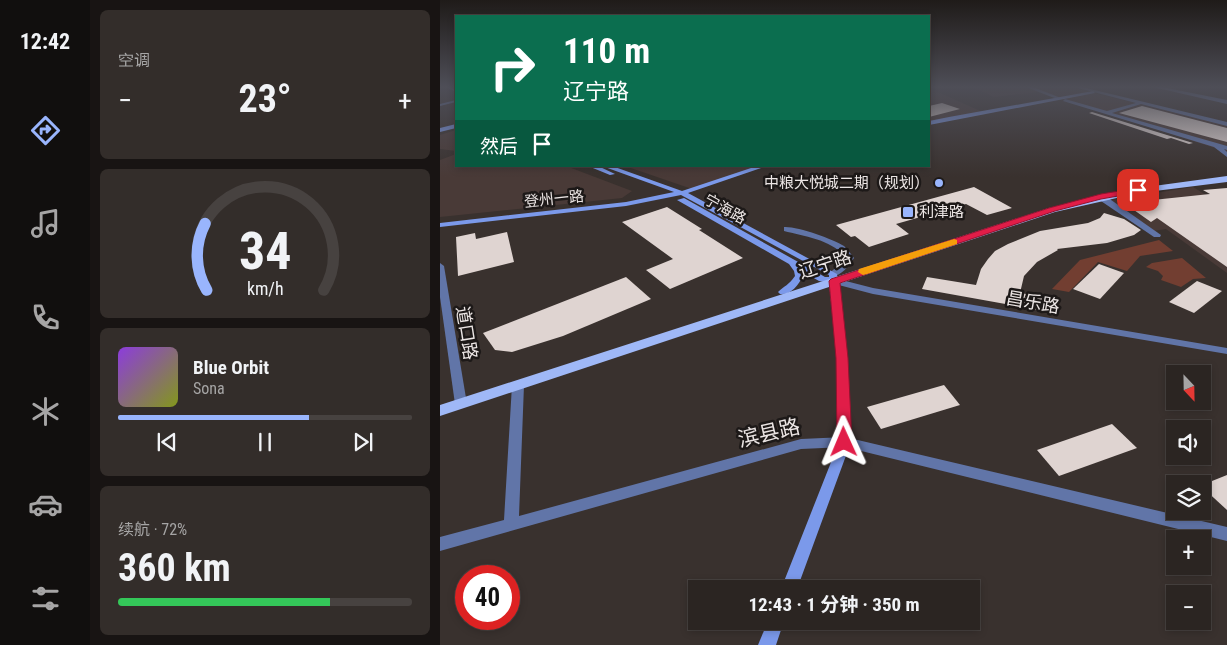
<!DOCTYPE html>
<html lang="zh">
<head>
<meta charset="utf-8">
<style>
  :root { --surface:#2b2522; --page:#332d2a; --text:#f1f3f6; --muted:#a6a5a5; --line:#474240; --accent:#99b5fd }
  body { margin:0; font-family:"Roboto Condensed","Noto Sans SC",sans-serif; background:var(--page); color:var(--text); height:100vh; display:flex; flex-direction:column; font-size:19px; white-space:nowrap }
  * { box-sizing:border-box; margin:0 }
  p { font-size:16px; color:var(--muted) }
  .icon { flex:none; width:28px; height:28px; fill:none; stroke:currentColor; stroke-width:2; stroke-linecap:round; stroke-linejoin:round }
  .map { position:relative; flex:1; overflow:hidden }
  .drawer { display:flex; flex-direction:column; gap:10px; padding:10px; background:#181413; width:350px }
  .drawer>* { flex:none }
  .hud { position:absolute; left:15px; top:15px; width:475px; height:152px; border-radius:0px; box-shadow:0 2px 8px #0003,0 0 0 1px var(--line); background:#0b6e4f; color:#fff; overflow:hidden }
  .needle { width:32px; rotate:158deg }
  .controls { position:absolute; left:726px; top:365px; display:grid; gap:10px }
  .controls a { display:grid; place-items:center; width:45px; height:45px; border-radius:0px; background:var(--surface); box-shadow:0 2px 8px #0003,0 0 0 1px var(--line); font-size:25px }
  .speed { position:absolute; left:15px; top:565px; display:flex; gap:10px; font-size:25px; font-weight:700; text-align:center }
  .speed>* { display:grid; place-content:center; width:65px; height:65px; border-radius:50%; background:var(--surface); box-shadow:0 2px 8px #0003,0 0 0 1px var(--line); line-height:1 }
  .speed .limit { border:8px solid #d22; background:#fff; color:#111 }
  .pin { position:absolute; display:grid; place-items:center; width:42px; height:42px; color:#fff; margin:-21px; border-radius:10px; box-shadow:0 2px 8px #0006 }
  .me { position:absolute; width:55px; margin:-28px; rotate:359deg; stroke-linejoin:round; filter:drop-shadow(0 0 4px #0008) }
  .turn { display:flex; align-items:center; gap:18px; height:105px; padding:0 25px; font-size:22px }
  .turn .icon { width:65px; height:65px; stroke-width:2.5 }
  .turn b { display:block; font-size:35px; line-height:42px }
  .then { display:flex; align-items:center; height:48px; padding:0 25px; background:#0003; gap:10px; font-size:19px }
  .big { font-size:38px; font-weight:700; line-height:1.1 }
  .drawer .tile { flex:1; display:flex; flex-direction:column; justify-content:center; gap:8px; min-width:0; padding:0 18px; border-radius:8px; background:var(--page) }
  .drawer .dial { align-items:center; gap:0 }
  .dial svg { height:130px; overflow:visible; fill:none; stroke:var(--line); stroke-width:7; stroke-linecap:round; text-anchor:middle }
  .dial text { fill:var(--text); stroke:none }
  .song { display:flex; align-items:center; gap:15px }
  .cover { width:60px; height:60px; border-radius:8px; background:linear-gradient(135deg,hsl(270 70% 55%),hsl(70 70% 35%)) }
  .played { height:5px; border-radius:2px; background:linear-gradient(90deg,var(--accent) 65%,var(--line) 65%) }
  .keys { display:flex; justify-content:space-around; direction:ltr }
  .heat { display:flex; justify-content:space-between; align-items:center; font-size:28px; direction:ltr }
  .charge { height:8px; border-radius:4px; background:linear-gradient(90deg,#34c759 72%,var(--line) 0) }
  .trip { position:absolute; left:248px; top:580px; width:292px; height:50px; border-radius:0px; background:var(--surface); box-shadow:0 2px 8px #0003,0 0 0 1px var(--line); font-weight:700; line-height:50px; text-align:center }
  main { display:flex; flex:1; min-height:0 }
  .tabs { display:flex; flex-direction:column; width:90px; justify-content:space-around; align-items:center; background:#110f0e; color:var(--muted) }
  .tabs .icon { width:35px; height:35px }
  .tabs .active { color:var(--accent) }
  .tabs b { font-size:22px; color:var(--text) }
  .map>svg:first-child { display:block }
  .built { fill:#493a37 }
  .green { fill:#723e31 }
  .building { fill:#dfd4d1 }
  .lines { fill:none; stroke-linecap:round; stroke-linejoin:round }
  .lane { fill:#6175a8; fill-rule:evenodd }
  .street { fill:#6175a8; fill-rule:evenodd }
  .secondary { fill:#7b99ea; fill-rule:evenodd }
  .primary { fill:#9fb8f7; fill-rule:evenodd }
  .route { fill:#e11d48; stroke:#92132f }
  .slow { fill:#f59e0b }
  .poi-dot { fill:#99b5fd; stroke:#1d1918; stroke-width:2 }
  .labels { text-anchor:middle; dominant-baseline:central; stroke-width:5; stroke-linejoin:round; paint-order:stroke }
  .far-poi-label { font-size:15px; fill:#ebe5e4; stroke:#1d1918; text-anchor:end }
  .far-street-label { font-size:15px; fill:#ebe5e4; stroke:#1d1918 }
  .street-label { font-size:18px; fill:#ebe5e4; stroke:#1d1918 }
  .near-street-label { font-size:21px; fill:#ebe5e4; stroke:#1d1918 }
</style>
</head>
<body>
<main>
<nav class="tabs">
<b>12:42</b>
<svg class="icon active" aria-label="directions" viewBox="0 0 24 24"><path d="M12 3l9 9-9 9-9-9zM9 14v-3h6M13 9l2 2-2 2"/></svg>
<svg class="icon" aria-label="music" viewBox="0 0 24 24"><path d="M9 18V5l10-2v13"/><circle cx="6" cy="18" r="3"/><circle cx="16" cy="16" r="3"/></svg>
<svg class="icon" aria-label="phone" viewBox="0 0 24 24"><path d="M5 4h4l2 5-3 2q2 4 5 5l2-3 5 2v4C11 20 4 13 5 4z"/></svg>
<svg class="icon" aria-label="climate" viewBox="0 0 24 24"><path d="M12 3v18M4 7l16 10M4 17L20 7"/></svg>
<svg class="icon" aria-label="car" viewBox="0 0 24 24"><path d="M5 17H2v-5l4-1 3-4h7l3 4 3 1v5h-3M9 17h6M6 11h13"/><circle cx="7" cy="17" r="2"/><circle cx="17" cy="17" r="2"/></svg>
<svg class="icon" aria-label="filters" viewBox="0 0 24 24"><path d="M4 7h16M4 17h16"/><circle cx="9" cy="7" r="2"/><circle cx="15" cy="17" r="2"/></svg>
</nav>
<section class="drawer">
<div class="tile"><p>空调</p>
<div class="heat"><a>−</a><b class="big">23°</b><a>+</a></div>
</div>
<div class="tile dial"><svg viewBox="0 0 100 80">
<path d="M14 69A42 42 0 1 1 86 69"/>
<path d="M14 69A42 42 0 0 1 13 28" stroke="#99b5fd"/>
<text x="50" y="56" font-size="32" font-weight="700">34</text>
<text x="50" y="72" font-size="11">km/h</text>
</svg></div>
<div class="tile">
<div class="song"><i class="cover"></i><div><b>Blue Orbit</b><p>Sona</p></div></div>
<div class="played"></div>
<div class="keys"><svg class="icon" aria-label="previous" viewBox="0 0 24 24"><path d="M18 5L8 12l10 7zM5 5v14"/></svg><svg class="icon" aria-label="pause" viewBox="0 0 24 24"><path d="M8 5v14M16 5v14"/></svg><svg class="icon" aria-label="next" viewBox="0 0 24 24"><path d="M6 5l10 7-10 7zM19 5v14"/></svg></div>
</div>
<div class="tile"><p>续航 · 72%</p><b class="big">360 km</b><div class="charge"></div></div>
</section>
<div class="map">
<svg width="787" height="645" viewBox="0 0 787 645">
  <rect width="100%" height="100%" fill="#39312e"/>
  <g class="built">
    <path d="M 532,87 L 629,87 L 787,125 L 787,155 L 775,148 L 599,92 L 554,97 Z"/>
    <path d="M 489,88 L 547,114 L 489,124 Z"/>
    <path d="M 16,130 L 16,151 L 0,149 L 0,135 Z"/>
    <path d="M 16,154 L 16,166 L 126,166 L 192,191 L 182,198 L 0,217 L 0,160 Z"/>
    <path d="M 185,166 L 327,166 L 252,189 Z"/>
    <path d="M 753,187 L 787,208 L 787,273 L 726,229 L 713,231 L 671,200 Z"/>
  </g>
  <g class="green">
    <path d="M 719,240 L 733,251 L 700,256 L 687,271 L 658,262 L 629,292 L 612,289 L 640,260 Z"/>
    <path d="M 742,258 L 766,278 L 753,279 L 741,287 L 721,280 L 723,276 L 718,271 L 706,267 L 712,263 Z"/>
  </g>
  <g class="building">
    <path d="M 502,103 L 520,109 L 489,117 L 489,106 Z"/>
    <path d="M 702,106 L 787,128 L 787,142 L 679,113 Z"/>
    <path d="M 652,112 L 753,143 L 749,144 L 731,138 L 727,139 L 649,113 Z"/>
    <path d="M 534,187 L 572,208 L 547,215 L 526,204 L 456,224 L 469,234 L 429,247 L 415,236 L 411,237 L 396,225 Z"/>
    <path d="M 787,188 L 787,267 L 717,218 L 711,222 L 684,203 L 770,194 L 763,190 Z"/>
    <path d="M 227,207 L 262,229 L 259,230 L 303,258 L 230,289 L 206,270 L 233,259 L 182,222 Z"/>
    <path d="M 664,213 L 684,219 L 701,230 L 694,235 L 667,243 L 617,249 L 618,250 L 597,262 L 584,276 L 580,293 L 611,298 L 610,312 L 482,289 L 487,277 L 536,285 L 541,269 L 548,259 L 555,251 L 568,244 L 600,231 L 648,223 L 660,218 Z"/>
    <path d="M 67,232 L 74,262 L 18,276 L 16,237 L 35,233 L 36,239 Z"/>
    <path d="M 659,264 L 684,273 L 660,299 L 633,289 Z"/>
    <path d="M 186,277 L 211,299 L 123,336 L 72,352 L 55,350 L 43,333 Z"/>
    <path d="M 757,281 L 782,291 L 754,313 L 729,302 Z"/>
    <path d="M 504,385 L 520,405 L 441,429 L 427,407 Z"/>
    <path d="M 672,424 L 697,448 L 619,476 L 597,450 Z"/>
    <path d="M 787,475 L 787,510 L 762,487 L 762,485 Z"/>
  </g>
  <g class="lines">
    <g class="lane">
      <path d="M 6,87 L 10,87 L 16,90 L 16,92 Z"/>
      <path d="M 16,100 L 16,102 L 0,106 L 0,104 Z"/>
    </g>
    <g class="street">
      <path d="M 586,87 L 593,87 L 621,98 L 617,99 Z"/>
      <path d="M 634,87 L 642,87 L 787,122 L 787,126 L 701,104 L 672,113 L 787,146 L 787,150 L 784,149 L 787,152 L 787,157 L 774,147 L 623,101 L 625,99 L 667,111 L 696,103 Z"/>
      <path d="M 713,87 L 722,87 L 787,100 L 787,104 Z"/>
      <path d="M 658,195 L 664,195 L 721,235 L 720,237 L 714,237 L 658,199 Z"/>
      <path d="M 344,227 C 357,226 393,239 404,246 C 408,250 411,254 414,258 C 408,267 401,277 390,276 L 389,274 C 394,268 401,265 406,258 C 393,240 364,236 344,231 Z"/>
      <path d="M 0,263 L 4,266 L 27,404 L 25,407 L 17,407 L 15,404 L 0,297 Z"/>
      <path d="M 394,278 L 433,288 L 787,348 L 787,354 L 433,294 L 391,283 L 389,281 Z"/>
      <path d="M 78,381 L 82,382 L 84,385 L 79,516 L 361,439 L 405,437 L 787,527 L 787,541 L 405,447 L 361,449 L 0,551 L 0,537 L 64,520 L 72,385 L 74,382 Z"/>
    </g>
    <g class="secondary">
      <path d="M 653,91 L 655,93 L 489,125 L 489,121 L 509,117 Z"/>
      <path d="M 16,124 L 16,128 L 0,132 L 0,128 Z"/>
      <path d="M 148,166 L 158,166 L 175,174 L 170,175 Z"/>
      <path d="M 162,166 L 172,166 L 242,191 L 317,166 L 327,166 L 248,193 L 397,274 L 407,358 L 411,442 L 357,589 L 341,589 L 399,442 L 397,358 L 389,283 L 379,281 L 363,272 L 363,276 C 358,285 352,295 340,294 L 338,292 C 345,285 348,286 355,276 L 354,271 L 349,264 L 237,200 L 244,198 L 385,277 L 389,277 L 389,275 L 241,195 L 186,206 L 0,227 L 0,223 L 186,202 L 234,192 Z"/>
      <path d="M 328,621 L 344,621 L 336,645 L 318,645 Z"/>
    </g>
    <path class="primary" d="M 787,176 L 787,182 L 699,193 L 615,212 L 0,416 L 0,405 L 609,208 L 699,188 Z"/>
  </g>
  <linearGradient id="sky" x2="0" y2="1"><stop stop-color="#1f1b19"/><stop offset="0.49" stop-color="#4e4e57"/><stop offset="1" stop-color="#4e4e57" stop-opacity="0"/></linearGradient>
  <rect width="787" height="177" fill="url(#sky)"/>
  <path class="route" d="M 698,188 L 702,190 L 701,192 L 661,199 L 615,211 L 400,283 L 408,358 L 412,442 L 410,446 L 404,447 L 399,446 L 397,442 L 396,358 L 389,281 L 391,279 L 609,208 L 661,194 Z"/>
  <path class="slow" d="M 514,239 L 517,240 L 517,244 L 427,274 L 423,275 L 418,272 L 419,269 Z"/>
  <g class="poi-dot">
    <circle cx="499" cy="183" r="5"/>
    <rect x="462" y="206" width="12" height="12" rx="2.5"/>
  </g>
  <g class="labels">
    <g class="far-poi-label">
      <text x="489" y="183">中粮大悦城二期（规划）</text>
      <text x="479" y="212" text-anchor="start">利津路</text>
    </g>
    <g class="far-street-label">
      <text transform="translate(114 199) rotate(-6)">登州一路</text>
      <text transform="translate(285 209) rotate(29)">宁海路</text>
    </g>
    <g class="street-label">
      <text transform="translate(385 264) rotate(-18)">辽宁路</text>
      <text transform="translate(593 302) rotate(10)">昌乐路</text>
      <text transform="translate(27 333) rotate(81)">道口路</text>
    </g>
    <g class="near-street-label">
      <text transform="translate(329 433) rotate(-13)">滨县路</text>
    </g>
  </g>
</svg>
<div class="controls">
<a><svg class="needle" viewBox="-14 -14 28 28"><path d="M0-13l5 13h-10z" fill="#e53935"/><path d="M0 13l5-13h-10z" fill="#a6a5a5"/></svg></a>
<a><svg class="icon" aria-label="sound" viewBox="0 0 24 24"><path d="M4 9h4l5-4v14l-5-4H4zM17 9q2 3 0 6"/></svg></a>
<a><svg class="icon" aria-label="layers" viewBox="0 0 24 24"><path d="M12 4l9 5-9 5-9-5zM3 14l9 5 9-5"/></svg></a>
<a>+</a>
<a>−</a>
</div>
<div class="speed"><div class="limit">40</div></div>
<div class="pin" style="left:698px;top:190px;background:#d93025"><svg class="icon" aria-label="arrive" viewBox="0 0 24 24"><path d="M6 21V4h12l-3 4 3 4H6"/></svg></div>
<svg class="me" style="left:404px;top:442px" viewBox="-20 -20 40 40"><path d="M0-17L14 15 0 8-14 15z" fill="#e11d48" stroke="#fff" stroke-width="4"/></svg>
<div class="trip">12:43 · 1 分钟 · 350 m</div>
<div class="hud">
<div class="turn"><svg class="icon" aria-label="right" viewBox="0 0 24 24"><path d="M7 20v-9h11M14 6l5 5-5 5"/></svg><div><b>110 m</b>辽宁路</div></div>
<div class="then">然后<svg class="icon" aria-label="arrive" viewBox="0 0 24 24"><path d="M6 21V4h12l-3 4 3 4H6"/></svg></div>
</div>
</div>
</main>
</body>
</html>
